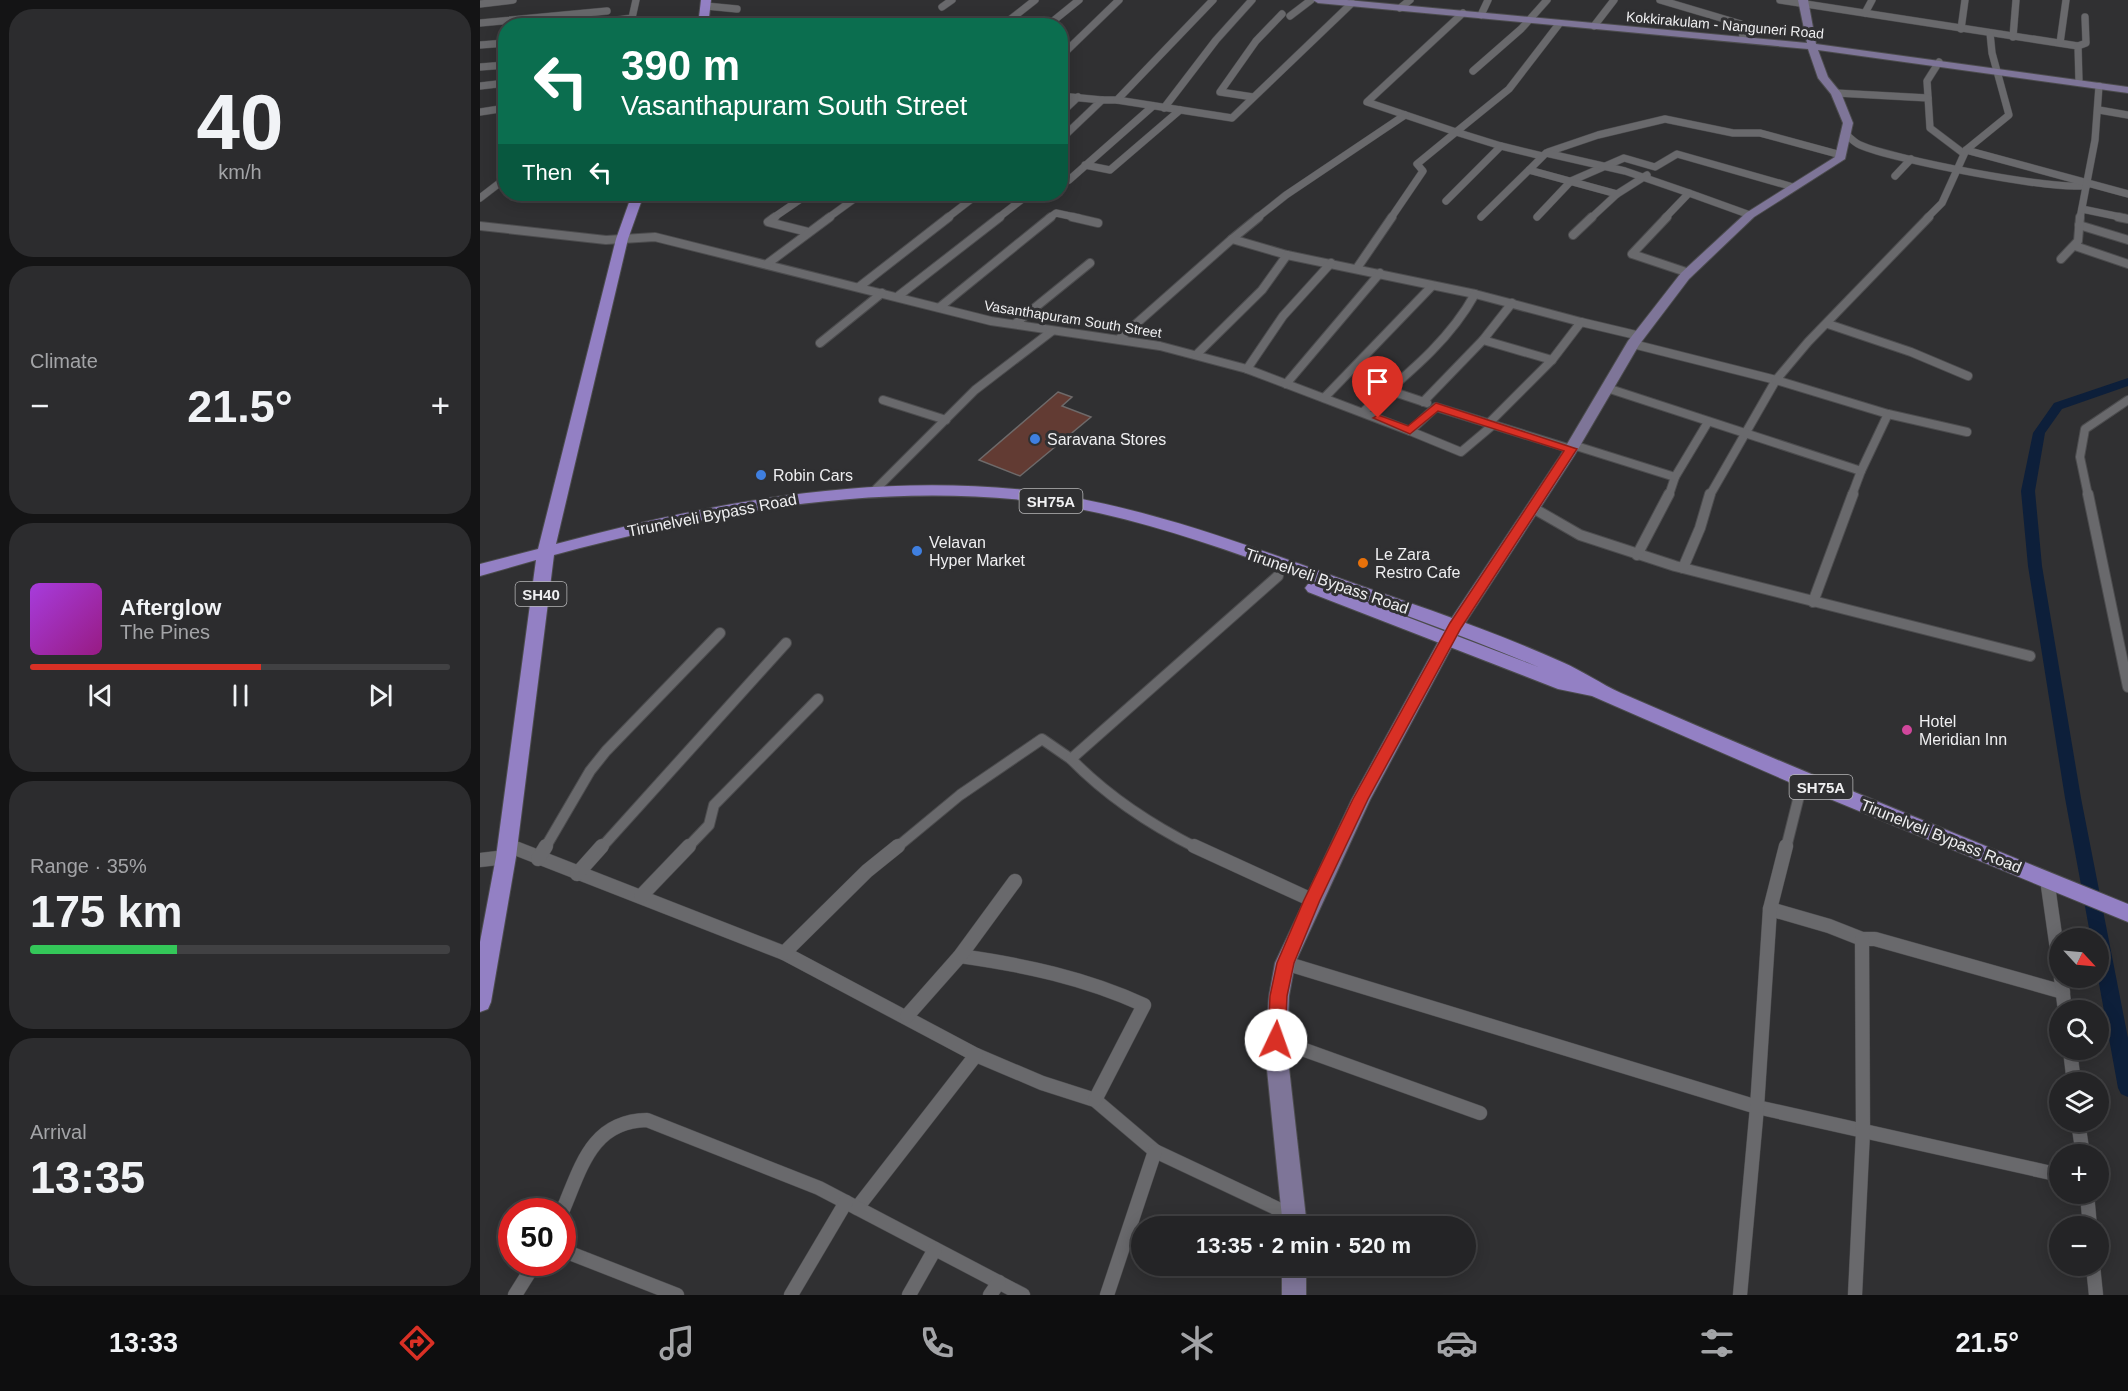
<!DOCTYPE html>
<html lang="en">
<head>
<meta charset="utf-8">
<style>
  :root { --surface:#242426; --page:#2c2c2e; --text:#f1f3f6; --muted:#a3a4a7; --line:#414143; --accent:#d93025 }
  body { margin:0; font-family:Helvetica,sans-serif; background:var(--page); color:var(--text); height:100vh; display:flex; flex-direction:column; font-size:22px; white-space:nowrap }
  * { box-sizing:border-box; margin:0 }
  p { font-size:20px; color:var(--muted) }
  .icon { flex:none; width:33px; height:33px; fill:none; stroke:currentColor; stroke-width:2; stroke-linecap:round; stroke-linejoin:round }
  .map { position:relative; flex:1; overflow:hidden }
  .sheet { display:flex; flex-direction:column; gap:9px; padding:9px; background:#141415; width:480px }
  .sheet>* { flex:none }
  .top-card { position:absolute; left:18px; top:18px; width:570px; height:183px; border-radius:24px; box-shadow:0 3px 15px #0003,0 0 0 2px var(--line); background:#0b6e4f; color:#fff; overflow:hidden }
  .needle { width:39px; rotate:116deg }
  .fabs { position:absolute; left:1569px; top:928px; display:grid; gap:12px }
  .fabs a { display:grid; place-items:center; width:60px; height:60px; border-radius:50%; background:var(--surface); box-shadow:0 3px 15px #0003,0 0 0 2px var(--line); font-size:30px }
  .speed { position:absolute; left:18px; top:1198px; display:flex; gap:12px; font-size:30px; font-weight:700; text-align:center }
  .speed>* { display:grid; place-content:center; width:78px; height:78px; border-radius:50%; background:var(--surface); box-shadow:0 3px 15px #0003,0 0 0 2px var(--line); line-height:1 }
  .speed .limit { border:9px solid #d22; background:#fff; color:#111 }
  .pin { position:absolute; display:grid; place-items:center; width:51px; height:51px; color:#fff; margin:-62px -26px; border-radius:50% 50% 50% 0; rotate:-45deg; box-shadow:0 0 6px #0007 }
  .pin .icon { rotate:45deg }
  .me { position:absolute; width:66px; margin:-33px; rotate:3deg; stroke-linejoin:round; filter:drop-shadow(0 0 4px #0008) }
  .turn { display:flex; align-items:center; gap:21px; height:126px; padding:0 24px; font-size:27px }
  .turn .icon { width:78px; height:78px; stroke-width:2.5 }
  .turn b { display:block; font-size:42px; line-height:51px }
  .then { display:flex; align-items:center; height:57px; padding:0 24px; background:#0003; gap:12px; font-size:22px }
  .big { font-size:45px; font-weight:700; line-height:1.1 }
  .sheet .tile { flex:1; display:flex; flex-direction:column; justify-content:center; gap:9px; min-width:0; padding:0 21px; border-radius:24px; background:var(--page) }
  .sheet .dial { align-items:center; gap:0 }
  .dial b { font-size:78px; line-height:1 }
  .song { display:flex; align-items:center; gap:18px }
  .cover { width:72px; height:72px; border-radius:9px; background:linear-gradient(135deg,hsl(280 70% 55%),hsl(310 70% 35%)) }
  .played { height:6px; border-radius:3px; background:linear-gradient(90deg,var(--accent) 55%,var(--line) 55%) }
  .keys { display:flex; justify-content:space-around; direction:ltr }
  .heat { display:flex; justify-content:space-between; align-items:center; font-size:33px; direction:ltr }
  .charge { height:9px; border-radius:4px; background:linear-gradient(90deg,#34c759 35%,var(--line) 0) }
  .trip { position:absolute; left:651px; top:1216px; width:345px; height:60px; border-radius:30px; background:var(--surface); box-shadow:0 3px 15px #0003,0 0 0 2px var(--line); font-weight:700; line-height:60px; text-align:center }
  .tabs { display:flex; height:96px; justify-content:space-around; align-items:center; background:#0e0e0f; color:var(--muted) }
  .tabs .icon { width:42px; height:42px }
  .tabs .current { color:var(--accent) }
  .tabs b { font-size:27px; color:var(--text) }
  main { display:flex; flex:1; min-height:0 }
  .map>svg:first-child { display:block }
  .lines { fill:none; stroke-linecap:round; stroke-linejoin:round }
  .canal { fill:#0d1f3a; fill-rule:evenodd }
  .building { fill:#623b33; stroke:#6e6a6a; stroke-width:1.5 }
  .minor-far3-casing { stroke:#4c4c4e; stroke-width:8 }
  .minor-far2-casing { stroke:#4c4c4e; stroke-width:10 }
  .minor-far1-casing { stroke:#4c4c4e; stroke-width:12 }
  .minor-casing { stroke:#4c4c4e; stroke-width:15 }
  .secondary-casing { stroke:#4c4c4e; stroke-width:2 }
  .primary-casing { stroke:#4c4c4e; stroke-width:2 }
  .minor-far3 { stroke:#69696c; stroke-width:7 }
  .minor-far2 { stroke:#69696c; stroke-width:8 }
  .minor-far1 { stroke:#69696c; stroke-width:10 }
  .minor { stroke:#69696c; stroke-width:14 }
  .secondary { fill:#7e7598; fill-rule:evenodd }
  .primary { fill:#9380c4; fill-rule:evenodd }
  .route { fill:#d93025; stroke:#8d1f18; stroke-width:1.5 }
  .shop-dot { fill:#3f7fe0; stroke:#303032; stroke-width:2 }
  .food-dot { fill:#e8710a; stroke:#303032; stroke-width:2 }
  .hotel-dot { fill:#d1479c; stroke:#303032; stroke-width:2 }
  .labels { text-anchor:middle; dominant-baseline:central; stroke-width:6; stroke-linejoin:round; paint-order:stroke }
  .far-street-label { font-size:14px; fill:#efeff1; stroke:#303032 }
  .shield { fill:#303032; stroke:#b6b6b8; stroke-width:1.5 }
  .shield-label { font-size:15px; font-weight:bold; fill:#efeff1 }
  .poi-label { font-size:16px; fill:#efeff1; stroke:#303032; text-anchor:start }
  .street-label { font-size:16px; fill:#efeff1; stroke:#303032 }
</style>
</head>
<body>
<main>
<section class="sheet">
<div class="tile dial"><b>40</b><p>km/h</p></div>
<div class="tile"><p>Climate</p>
<div class="heat"><a>−</a><b class="big">21.5°</b><a>+</a></div>
</div>
<div class="tile">
<div class="song"><i class="cover"></i><div><b>Afterglow</b><p>The Pines</p></div></div>
<div class="played"></div>
<div class="keys"><svg class="icon" aria-label="previous" viewBox="0 0 24 24"><path d="M18 5L8 12l10 7zM5 5v14"/></svg><svg class="icon" aria-label="pause" viewBox="0 0 24 24"><path d="M8 5v14M16 5v14"/></svg><svg class="icon" aria-label="next" viewBox="0 0 24 24"><path d="M6 5l10 7-10 7zM19 5v14"/></svg></div>
</div>
<div class="tile"><p>Range · 35%</p><b class="big">175 km</b><div class="charge"></div></div>
<div class="tile"><p>Arrival</p><b class="big">13:35</b></div>
</section>
<div class="map">
<svg width="1648" height="1295" viewBox="0 0 1648 1295">
  <rect width="100%" height="100%" fill="#303032"/>
  <g class="lines">
    <path class="canal" d="M 1648,378 L 1648,386 L 1582,409 L 1565,433 L 1555,491 L 1562,566 L 1601,798 L 1648,1038 L 1648,1097 L 1641,1094 L 1638,1088 L 1618,978 L 1618,939 L 1611,939 L 1585,798 L 1548,566 L 1541,491 L 1553,433 L 1574,403 Z"/>
  </g>
  <path class="building" d="M 578,392 L 592,397 L 582,406 L 611,417 L 540,476 L 499,460 Z"/>
  <g class="lines">
    <g class="minor-far3-casing">
      <g id="minor-far3">
        <path d="M 1180,0 L 1261,24 L 1263,38"/>
        <path d="M 1300,0 L 1598,46 L 1599,82"/>
        <path d="M 0,4 L 33,0"/>
        <path d="M 226,6 L 257,9"/>
        <path d="M 462,7 L 472,0"/>
        <path d="M 920,8 L 930,0"/>
        <path d="M 1385,13 L 1392,0"/>
        <path d="M 1001,15 L 1008,0"/>
        <path d="M 810,16 L 831,0"/>
        <path d="M 123,22 L 152,18 L 156,0"/>
        <path d="M 0,23 L 127,11"/>
        <path d="M 522,26 L 555,0"/>
        <path d="M 567,26 L 599,0"/>
        <path d="M 1114,26 L 1134,0"/>
        <path d="M 1481,29 L 1485,0"/>
        <path d="M 1533,37 L 1536,0"/>
        <path d="M 1580,43 L 1586,0"/>
        <path d="M 0,45 L 26,43"/>
        <path d="M 1598,46 L 1606,43 L 1605,17"/>
        <path d="M 580,57 L 639,0"/>
        <path d="M 1459,62 L 1447,81 L 1450,128 L 1483,153"/>
        <path d="M 0,67 L 26,65"/>
        <path d="M 993,71 L 1041,29 L 1067,0"/>
        <path d="M 0,86 L 26,83"/>
        <path d="M 1356,93 L 1448,98"/>
        <path d="M 580,96 L 622,100 L 580,140"/>
        <path d="M 773,97 L 740,92 L 776,41 L 802,14"/>
        <path d="M 622,100 L 637,100 L 733,0"/>
        <path d="M 637,100 L 752,118 L 872,3"/>
        <path d="M 684,108 L 736,40 L 772,0"/>
        <path d="M 1619,110 L 1648,115"/>
        <path d="M 0,112 L 26,108"/>
        <path d="M 580,114 L 598,97"/>
        <path d="M 976,132 L 887,102 L 983,13"/>
        <path d="M 1366,134 C 1370,138 1375,143 1380,145 C 1411,159 1579,192 1607,185"/>
        <path d="M 1021,146 L 976,132 L 1029,89 L 1079,24"/>
        <path d="M 1486,150 L 1648,194"/>
        <path d="M 1068,152 L 1118,135 L 1185,119 L 1253,133 L 1280,133 L 1361,155"/>
        <path d="M 605,165 L 630,170 L 700,110"/>
        <path d="M 1415,176 L 1431,159"/>
        <path d="M 589,180 L 673,106"/>
        <path d="M 1209,193 L 1270,215"/>
        <path d="M 1137,194 L 1167,175"/>
        <path d="M 0,198 L 26,178"/>
        <path d="M 966,201 L 1021,146 L 1062,156"/>
        <path d="M 1602,209 L 1645,218"/>
        <path d="M 1001,217 L 1049,170"/>
        <path d="M 1057,217 L 1091,181 L 1144,158 L 1175,167 L 1197,154 L 1313,187"/>
        <path d="M 293,218 L 328,194"/>
        <path d="M 348,218 L 381,194"/>
        <path d="M 467,218 L 498,194"/>
        <path d="M 518,218 L 549,194"/>
        <path d="M 569,218 L 576,213 L 599,218"/>
        <path d="M 777,218 L 806,195 L 925,115"/>
        <path d="M 911,218 L 943,171 L 937,164 L 976,132"/>
        <path d="M 1111,218 L 1137,194 L 1049,170 L 1066,153 L 1145,171 L 1209,193 L 1185,218"/>
        <path d="M 1447,218 L 1462,203 L 1486,150 L 1529,115 L 1512,53 L 1510,33"/>
        <path d="M 1600,218 L 1615,140 L 1619,86"/>
      </g>
    </g>
    <g class="minor-far2-casing">
      <g id="minor-far2">
        <path d="M 295,217 L 288,222 L 328,232"/>
        <path d="M 592,217 L 618,223"/>
        <path d="M 1187,217 L 1152,254 L 1209,273"/>
        <path d="M 1638,217 L 1648,219"/>
        <path d="M 1599,225 L 1648,240"/>
        <path d="M 0,226 L 126,240 L 175,237 L 511,321 L 680,346 L 767,369 L 930,431 L 956,407 L 1091,449"/>
        <path d="M 1093,235 L 1112,217"/>
        <path d="M 752,239 L 779,217"/>
        <path d="M 1595,246 L 1648,264"/>
        <path d="M 1581,259 L 1598,241 L 1600,217"/>
        <path d="M 287,264 L 350,217"/>
        <path d="M 877,268 L 912,217"/>
        <path d="M 379,287 L 469,217"/>
        <path d="M 417,297 L 520,217"/>
        <path d="M 460,307 L 571,217"/>
        <path d="M 536,323 L 610,263"/>
        <path d="M 1348,324 L 1431,352 L 1488,376"/>
        <path d="M 640,338 L 752,239 L 807,255 L 995,294 L 1101,322"/>
        <path d="M 1003,340 L 1032,303"/>
        <path d="M 340,343 L 402,293"/>
        <path d="M 1153,344 L 1296,380 L 1230,495"/>
        <path d="M 716,355 L 782,290 L 807,255"/>
        <path d="M 767,369 L 803,316 L 851,263"/>
        <path d="M 806,384 L 900,273"/>
        <path d="M 1127,388 L 1381,471 L 1372,495"/>
        <path d="M 908,390 L 947,403"/>
        <path d="M 844,398 L 952,286"/>
        <path d="M 403,400 L 466,420"/>
        <path d="M 943,402 L 1003,340 L 1072,360"/>
        <path d="M 883,412 C 925,376 968,343 995,294"/>
        <path d="M 1408,414 L 1296,380 L 1328,342 L 1449,217"/>
        <path d="M 1008,424 L 1072,360 L 1101,322 L 1160,336"/>
        <path d="M 930,431 L 981,452 L 1013,425"/>
        <path d="M 1093,445 L 1195,477 L 1189,495"/>
        <path d="M 1381,471 L 1408,414 L 1487,432"/>
        <path d="M 1195,477 L 1228,422"/>
        <path d="M 394,491 L 495,390 L 572,331"/>
        <path d="M 1608,495 L 1600,457 L 1605,429 L 1648,400"/>
      </g>
    </g>
    <g class="minor-far1-casing">
      <g id="minor-far1">
        <path d="M 1608,494 L 1648,687"/>
        <path d="M 1053,508 L 1100,535 L 1195,566 L 1550,656"/>
        <path d="M 1157,555 L 1189,494"/>
        <path d="M 1203,568 L 1220,528 L 1230,494"/>
        <path d="M 1333,602 L 1373,494"/>
        <path d="M 28,845 L 33,848"/>
        <path d="M 65,848 L 110,771 L 126,751 L 240,633"/>
        <path d="M 121,848 L 306,643"/>
        <path d="M 207,848 L 229,825 L 234,805 L 338,699"/>
        <path d="M 416,848 L 480,795 L 562,739 L 591,759"/>
        <path d="M 717,848 C 669,824 628,797 591,759 L 798,576"/>
        <path d="M 1306,848 L 1323,780"/>
      </g>
    </g>
    <g class="minor-casing">
      <g id="minor">
        <path d="M 30,846 L 304,953 L 496,1055 L 562,1083 L 615,1100 L 675,1151 L 813,1216"/>
        <path d="M 714,846 L 832,900"/>
        <path d="M 58,859 L 66,846"/>
        <path d="M 0,860 L 26,857"/>
        <path d="M 97,874 L 122,846"/>
        <path d="M 1567,879 L 1580,970"/>
        <path d="M 161,896 L 209,846"/>
        <path d="M 1290,909 L 1349,926 L 1382,939 L 1395,939 L 1583,992"/>
        <path d="M 304,953 L 387,871 L 418,846"/>
        <path d="M 480,956 C 544,965 605,978 664,1005 L 615,1100"/>
        <path d="M 805,963 L 1277,1107 L 1580,1175"/>
        <path d="M 1581,978 L 1585,1011"/>
        <path d="M 427,1016 L 480,956 L 535,881"/>
        <path d="M 797,1040 L 1000,1113"/>
        <path d="M 1590,1050 L 1594,1083"/>
        <path d="M 1598,1122 L 1603,1155"/>
        <path d="M 1607,1194 L 1610,1227"/>
        <path d="M 377,1208 L 496,1055"/>
        <path d="M 82,1212 C 101,1168 111,1121 167,1120 L 339,1188 L 543,1295"/>
        <path d="M 82,1250 L 197,1295"/>
        <path d="M 1613,1266 L 1616,1295"/>
        <path d="M 35,1295 L 55,1263"/>
        <path d="M 311,1295 L 366,1202"/>
        <path d="M 429,1295 L 455,1249"/>
        <path d="M 510,1295 L 519,1282"/>
        <path d="M 627,1295 L 675,1151"/>
        <path d="M 1260,1295 L 1277,1107 L 1290,909 L 1306,846"/>
        <path d="M 1375,1295 L 1383,1132 L 1382,939"/>
      </g>
    </g>
    <g class="secondary-casing">
      <g id="secondary">
        <path d="M 833,0 L 867,0 L 1327,43 L 1318,0 L 1328,0 L 1336,44 L 1648,87 L 1648,93 L 1338,50 L 1348,77 L 1361,93 L 1373,123 L 1365,159 L 1274,217 L 1209,279 L 1159,345 L 1094,456 L 982,628 L 890,800 L 815,963 L 809,996 L 807,1050 L 827,1227 L 803,1227 L 785,1050 L 789,996 L 795,963 L 872,799 L 969,622 L 1080,456 L 1148,341 L 1201,273 L 1266,213 L 1355,157 L 1363,123 L 1351,94 L 1338,78 L 1328,49 L 838,3 Z"/>
        <rect x="802" y="1266" width="24" height="29"/>
      </g>
    </g>
    <g class="primary-casing">
      <g id="primary">
        <path d="M 221,0 L 231,0 L 228,26 L 218,26 Z"/>
        <path d="M 152,194 L 164,194 L 148,239 L 76,544 C 230,503 385,473 545,490 C 653,503 754,540 856,577 C 932,604 1009,629 1082,662 C 1103,671 1121,684 1141,693 C 1309,766 1478,835 1648,904 L 1648,922 L 1316,785 L 1112,696 L 1078,689 L 828,592 L 825,588 L 828,584 L 840,584 L 1061,668 L 1056,666 C 981,635 904,607 827,579 C 734,545 641,511 542,500 C 382,484 228,514 74,555 L 36,857 L 11,1002 L 8,1009 L 0,1012 L 0,942 L 16,857 L 56,560 L 0,576 L 0,564 L 58,549 L 136,239 Z"/>
      </g>
    </g>
    <use href="#minor-far3" class="minor-far3"/>
    <use href="#minor-far2" class="minor-far2"/>
    <use href="#minor-far1" class="minor-far1"/>
    <use href="#minor" class="minor"/>
    <use href="#secondary" class="secondary"/>
    <use href="#primary" class="primary"/>
  </g>
  <path class="route" d="M 956,403 L 1097,449 L 981,628 L 888,799 L 840,900 L 814,963 L 807,996 L 805,1040 L 803,1045 L 796,1048 L 790,1045 L 788,1040 L 790,996 L 797,963 L 824,900 L 873,799 L 970,623 L 1084,451 L 958,411 L 930,434 L 893,418 L 898,415 L 928,426 Z"/>
  <g class="shop-dot">
    <circle cx="555" cy="439" r="6"/>
    <circle cx="281" cy="475" r="6"/>
    <circle cx="437" cy="551" r="6"/>
  </g>
  <circle class="food-dot" cx="883" cy="563" r="6"/>
  <circle class="hotel-dot" cx="1427" cy="730" r="6"/>
  <g class="labels">
    <g class="far-street-label">
      <text transform="translate(1245 25) rotate(5)">Kokkirakulam - Nanguneri Road</text>
      <text transform="translate(593 319) rotate(9)">Vasanthapuram South Street</text>
    </g>
    <g class="shield">
      <rect x="539.5" y="489" width="63" height="24" rx="4.5"/>
      <rect x="35.5" y="582" width="51" height="24" rx="4.5"/>
      <rect x="1309.5" y="775" width="63" height="24" rx="4.5"/>
    </g>
    <g class="shield-label">
      <text x="571" y="501">SH75A</text>
      <text x="61" y="594">SH40</text>
      <text x="1341" y="787">SH75A</text>
    </g>
    <g class="poi-label">
      <text x="567" y="439">Saravana Stores</text>
      <text x="293" y="475">Robin Cars</text>
      <text x="449" y="542">Velavan<tspan x="449" dy="18">Hyper Market</tspan></text>
      <text x="895" y="554">Le Zara<tspan x="895" dy="18">Restro Cafe</tspan></text>
      <text x="1439" y="721">Hotel<tspan x="1439" dy="18">Meridian Inn</tspan></text>
    </g>
    <g class="street-label">
      <text transform="translate(232 515) rotate(-11)">Tirunelveli Bypass Road</text>
      <text transform="translate(847 581) rotate(19)">Tirunelveli Bypass Road</text>
      <text transform="translate(1461 836) rotate(22)">Tirunelveli Bypass Road</text>
    </g>
  </g>
</svg>
<div class="fabs">
<a><svg class="needle" viewBox="-14 -14 28 28"><path d="M0-13l5 13h-10z" fill="#e53935"/><path d="M0 13l5-13h-10z" fill="#a3a4a7"/></svg></a>
<a><svg class="icon" aria-label="search" viewBox="0 0 24 24"><circle cx="10" cy="10" r="6"/><path d="M15 15l6 6"/></svg></a>
<a><svg class="icon" aria-label="layers" viewBox="0 0 24 24"><path d="M12 4l9 5-9 5-9-5zM3 14l9 5 9-5"/></svg></a>
<a>+</a>
<a>−</a>
</div>
<div class="speed"><div class="limit">50</div></div>
<div class="pin" style="left:898px;top:418px;background:#d93025"><svg class="icon" aria-label="arrive" viewBox="0 0 24 24"><path d="M6 21V4h12l-3 4 3 4H6"/></svg></div>
<svg class="me" style="left:796px;top:1040px" viewBox="-20 -20 40 40"><circle r="19" fill="#fff"/><path d="M0-13L10 11 0 6-10 11z" fill="#d93025"/></svg>
<div class="trip">13:35 · 2 min · 520 m</div>
<div class="top-card">
<div class="turn"><svg class="icon" aria-label="left" viewBox="0 0 24 24"><path d="M17 20v-9H6M10 6l-5 5 5 5"/></svg><div><b>390 m</b>Vasanthapuram South Street</div></div>
<div class="then">Then<svg class="icon" aria-label="left" viewBox="0 0 24 24"><path d="M17 20v-9H6M10 6l-5 5 5 5"/></svg></div>
</div>
</div>
</main>
<nav class="tabs">
<b>13:33</b>
<svg class="icon current" aria-label="directions" viewBox="0 0 24 24"><path d="M12 3l9 9-9 9-9-9zM9 14v-3h6M13 9l2 2-2 2"/></svg>
<svg class="icon" aria-label="music" viewBox="0 0 24 24"><path d="M9 18V5l10-2v13"/><circle cx="6" cy="18" r="3"/><circle cx="16" cy="16" r="3"/></svg>
<svg class="icon" aria-label="phone" viewBox="0 0 24 24"><path d="M5 4h4l2 5-3 2q2 4 5 5l2-3 5 2v4C11 20 4 13 5 4z"/></svg>
<svg class="icon" aria-label="climate" viewBox="0 0 24 24"><path d="M12 3v18M4 7l16 10M4 17L20 7"/></svg>
<svg class="icon" aria-label="car" viewBox="0 0 24 24"><path d="M5 17H2v-5l4-1 3-4h7l3 4 3 1v5h-3M9 17h6M6 11h13"/><circle cx="7" cy="17" r="2"/><circle cx="17" cy="17" r="2"/></svg>
<svg class="icon" aria-label="filters" viewBox="0 0 24 24"><path d="M4 7h16M4 17h16"/><circle cx="9" cy="7" r="2"/><circle cx="15" cy="17" r="2"/></svg>
<b>21.5°</b>
</nav>
</body>
</html>
